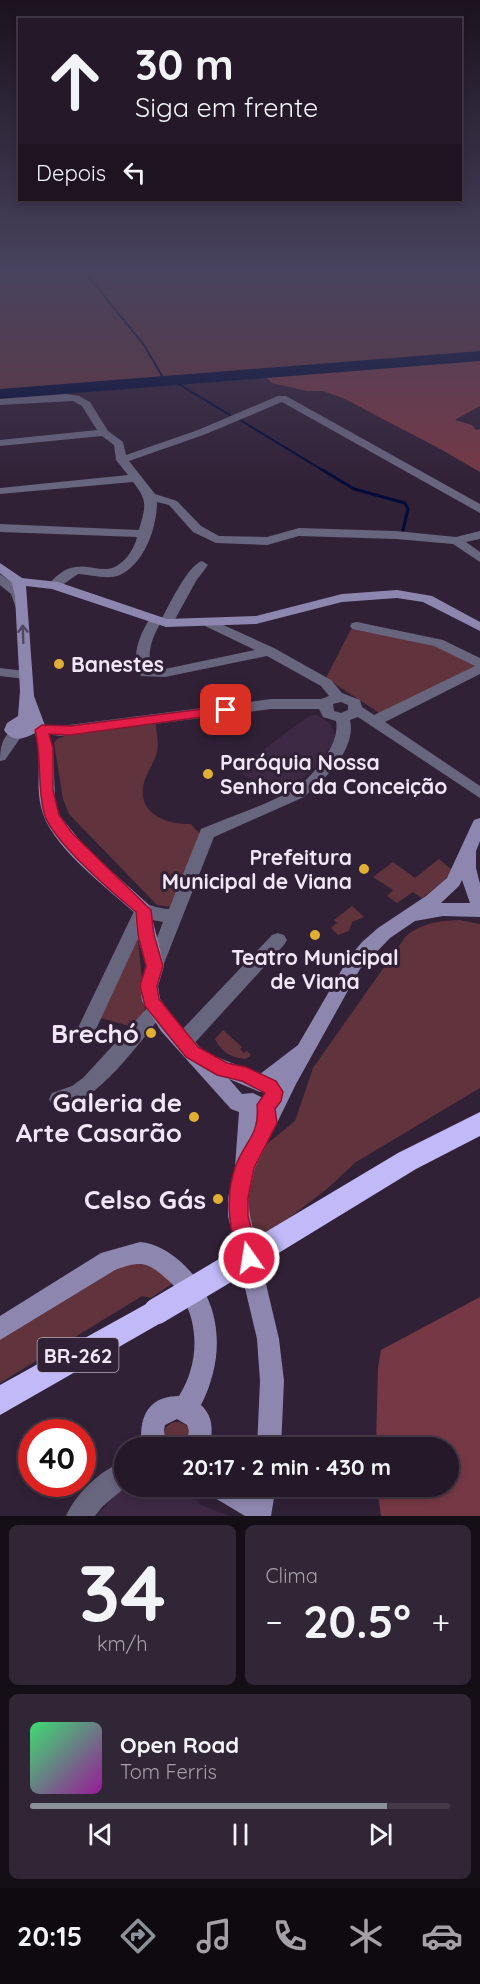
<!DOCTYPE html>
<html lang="pt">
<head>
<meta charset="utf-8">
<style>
  :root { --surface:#251929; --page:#312635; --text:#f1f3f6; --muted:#a3a0a8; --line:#423846; --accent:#8c9099 }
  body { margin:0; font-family:Quicksand,sans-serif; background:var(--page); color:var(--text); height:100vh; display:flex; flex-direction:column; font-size:22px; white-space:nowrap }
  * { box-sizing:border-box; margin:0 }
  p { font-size:20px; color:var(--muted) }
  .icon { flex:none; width:33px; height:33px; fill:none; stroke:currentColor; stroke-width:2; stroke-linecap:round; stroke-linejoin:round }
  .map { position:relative; height:1516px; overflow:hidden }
  .side { display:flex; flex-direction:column; gap:9px; padding:9px; background:#140e17; flex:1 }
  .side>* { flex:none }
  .banner { position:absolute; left:18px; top:18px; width:444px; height:183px; border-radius:0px; box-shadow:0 3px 9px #0003,0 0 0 2px var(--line); background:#251929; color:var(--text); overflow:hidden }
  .speed { position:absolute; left:18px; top:1419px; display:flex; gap:12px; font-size:30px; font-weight:700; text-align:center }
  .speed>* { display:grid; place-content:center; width:78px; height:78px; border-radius:50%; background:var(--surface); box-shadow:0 3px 9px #0003,0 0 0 2px var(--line); line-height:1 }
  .speed .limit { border:9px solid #d22; background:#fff; color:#111 }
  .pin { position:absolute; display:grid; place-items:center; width:51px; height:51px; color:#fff; margin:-26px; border-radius:12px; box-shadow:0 3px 9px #0006 }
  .me { position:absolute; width:66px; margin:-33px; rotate:347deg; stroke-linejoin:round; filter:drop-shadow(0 0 4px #0008) }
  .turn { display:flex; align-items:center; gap:21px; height:126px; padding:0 18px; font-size:27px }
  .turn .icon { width:78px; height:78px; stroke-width:2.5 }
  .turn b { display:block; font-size:42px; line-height:51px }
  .then { display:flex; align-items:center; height:57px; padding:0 18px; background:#0003; gap:12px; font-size:22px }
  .big { font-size:45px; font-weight:800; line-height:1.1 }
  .side .widget { flex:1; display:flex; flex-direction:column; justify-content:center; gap:9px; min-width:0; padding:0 21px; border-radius:9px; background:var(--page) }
  .side .dial { align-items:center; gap:0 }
  .dial b { font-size:78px; line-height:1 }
  .song { display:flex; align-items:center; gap:18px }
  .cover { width:72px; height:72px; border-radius:9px; background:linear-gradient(135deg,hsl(140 70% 55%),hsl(300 70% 35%)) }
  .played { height:6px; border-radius:3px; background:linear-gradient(90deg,var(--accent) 85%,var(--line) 85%) }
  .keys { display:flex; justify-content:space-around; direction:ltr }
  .heat { display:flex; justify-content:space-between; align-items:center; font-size:33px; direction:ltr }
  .side .tiles { flex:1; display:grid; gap:9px; grid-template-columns:1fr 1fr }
  .widget:last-child { grid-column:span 2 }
  .trip { position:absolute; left:114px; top:1437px; width:345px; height:60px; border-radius:30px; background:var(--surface); box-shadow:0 3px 9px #0003,0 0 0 2px var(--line); font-weight:800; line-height:60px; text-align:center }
  .tab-bar { display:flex; height:96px; justify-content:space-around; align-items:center; background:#0f0a10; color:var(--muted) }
  .tab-bar .icon { width:42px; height:42px }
  .tab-bar .on { color:var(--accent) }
  .tab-bar b { font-size:27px; color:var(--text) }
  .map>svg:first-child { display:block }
  .built { fill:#3d2944 }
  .green { fill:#61343d }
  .forest { fill:#763845 }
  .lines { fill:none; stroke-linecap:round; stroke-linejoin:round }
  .stream-far1 { stroke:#020c38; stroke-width:2 }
  .stream { stroke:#020c38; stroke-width:3 }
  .river { fill:#020c38; fill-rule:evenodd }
  .street { fill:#68657e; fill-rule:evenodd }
  .secondary { fill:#8d87af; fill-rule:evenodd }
  .highway { fill:#c2baf8; fill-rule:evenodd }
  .highway-bridge { stroke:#c2baf8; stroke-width:26 }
  .oneway { stroke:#514561 }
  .route { fill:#e11d48; stroke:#92132f; stroke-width:1.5 }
  .poi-dot { fill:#e1af34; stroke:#312137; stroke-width:2 }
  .labels { text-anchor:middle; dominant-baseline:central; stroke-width:6; stroke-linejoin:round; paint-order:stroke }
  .shield { fill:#312137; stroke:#b7abbc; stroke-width:1.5 }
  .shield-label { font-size:20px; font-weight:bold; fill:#f1e6f5 }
  .poi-label { font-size:21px; font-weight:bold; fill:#f1e6f5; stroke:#312137; text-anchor:start }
  .near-poi-label { font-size:26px; font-weight:bold; fill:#f1e6f5; stroke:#312137; text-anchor:end }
</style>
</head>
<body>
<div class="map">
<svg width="480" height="1516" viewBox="0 0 480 1516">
  <rect width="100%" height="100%" fill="#312137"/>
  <g class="built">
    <path d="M 310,715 L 317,715 L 330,723 L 335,735 L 334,741 L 318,765 L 291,788 L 282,793 L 235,771 Z"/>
    <path d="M 152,1486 L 185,1487 L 201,1505 L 229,1516 L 96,1516 L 124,1487 L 145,1491 Z"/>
  </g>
  <g class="green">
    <path d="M 0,271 L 480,271 L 480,356 L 167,382 L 0,400 Z"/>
    <path d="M 351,629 L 438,644 L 479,666 L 381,714 L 326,678 Z"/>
    <path d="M 156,724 C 156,732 159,744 157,752 C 154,764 145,774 143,787 C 139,815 168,825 191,824 L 200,834 L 171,907 L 157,905 L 69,814 L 63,799 L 54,743 L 57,739 L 68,735 Z"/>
    <path d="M 439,859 L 452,870 L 444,881 L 422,898 L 413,892 L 397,903 L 387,896 L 393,890 L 373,877 L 393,862 L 415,878 Z"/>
    <path d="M 352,906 L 364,917 L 352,922 L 349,931 L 338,935 L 331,928 L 337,923 L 334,920 Z"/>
    <path d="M 459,920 L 480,924 L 480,1088 L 356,1162 L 328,1188 L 280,1225 L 249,1243 L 247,1192 L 262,1148 L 295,1121 L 313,1068 L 406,936 C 423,923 438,921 459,920 Z"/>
    <path d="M 137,931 L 145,1008 L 143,1018 L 133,1027 L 97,1017 Z"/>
    <path d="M 223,1030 L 242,1047 L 240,1049 L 244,1053 L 247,1051 L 251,1055 L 246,1059 C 232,1058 221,1052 215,1039 Z"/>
    <path d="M 137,1257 L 176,1281 L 151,1298 L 142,1296 L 0,1383 L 0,1333 Z"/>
    <circle cx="177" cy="1435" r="13"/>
  </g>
  <g class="forest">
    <path d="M 480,356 L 480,406 L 455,420 L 472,425 L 476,430 L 480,429 L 480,472 L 442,450 L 345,399 L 323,391 L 307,391 L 272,383 L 264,376 L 243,375 Z"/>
    <path d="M 480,1297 L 480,1516 L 381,1516 L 377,1487 L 448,1486 L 448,1448 L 376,1447 L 378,1368 L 381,1350 Z"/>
  </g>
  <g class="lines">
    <g class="stream-far1">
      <path d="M 84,271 L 144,345 L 165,381 L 180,385 L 230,415"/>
      <path d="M 240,420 L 324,471"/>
    </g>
    <path class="stream" d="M 321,469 L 354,489 L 405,503 L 408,509 L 402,534"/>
    <path class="river" d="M 480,351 L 480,361 L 0,399 L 0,389 Z"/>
    <g class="street">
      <path d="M 66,394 L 79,396 L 90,402 L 108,431 L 123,442 L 126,455 L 198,430 L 278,396 L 286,396 L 480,504 L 480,513 L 282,402 L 206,434 L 129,461 L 155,494 L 177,501 L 201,526 L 219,536 L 267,537 L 299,528 L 396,531 L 456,537 L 480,531 L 480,539 L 466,542 L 480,552 L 480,562 L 453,544 L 396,539 L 299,536 L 267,545 L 216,543 L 193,532 L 169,505 L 157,502 C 157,527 145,563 120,575 C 109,580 91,575 78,574 L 58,588 L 50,588 L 48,585 C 55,577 64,568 76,567 C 85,565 95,569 105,569 C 120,570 134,551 137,537 L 0,532 L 0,524 L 139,530 C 145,507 149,502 133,482 L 0,494 L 0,488 L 128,475 L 116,460 L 114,445 L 102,436 L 0,446 L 0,440 L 97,430 L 82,406 L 73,401 L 0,405 L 0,399 Z"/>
      <path d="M 202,561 L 208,565 L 196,581 L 173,623 L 166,627 L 160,624 C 152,638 147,652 151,669 L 165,669 L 255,650 L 205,626 L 203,623 L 210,619 L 274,648 L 331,680 L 342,693 L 360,700 L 362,707 L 374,715 L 475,666 L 434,646 L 352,629 L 350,626 L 352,623 L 357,622 L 443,640 L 480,658 L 480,674 L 385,722 L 480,786 L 480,798 L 358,717 L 350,720 C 357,749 324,780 304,797 L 214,837 L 161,971 L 155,973 L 149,971 L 146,966 L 163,922 L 147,919 L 92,1038 L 85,1040 L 78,1038 L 76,1032 L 137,905 C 147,902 158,909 169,909 L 201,829 C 231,816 264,806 293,790 C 311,779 341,744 336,721 L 323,717 L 319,709 L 271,709 L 61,736 L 26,732 L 24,729 L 31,724 L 61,726 L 271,699 L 321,699 L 329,696 L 321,686 L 267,656 L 165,677 L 141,676 C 130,657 139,636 150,618 L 155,617 L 161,620 C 169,606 187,566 202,561 ZM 341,702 L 348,705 L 348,710 L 341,713 L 334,711 L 333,704 Z"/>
      <path d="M 0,574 L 22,590 L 27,605 L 26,608 L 16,608 L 11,594 L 0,585 Z"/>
      <path d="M 0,668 L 25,671 L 32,675 L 25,679 L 0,676 Z"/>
      <path d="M 16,729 L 23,734 L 5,760 L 0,761 C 0,748 2,734 16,729 Z"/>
      <path d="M 278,933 L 284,935 L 287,940 L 284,945 L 191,1047 L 184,1049 L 177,1047 L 175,1041 L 177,1035 L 272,935 Z"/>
      <path d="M 156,1002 L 162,1005 L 165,1010 L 162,1015 C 142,1039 87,1118 52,1105 L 49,1099 L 52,1093 L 72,1086 L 83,1078 L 150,1005 Z"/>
      <path d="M 124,1461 L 124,1486 L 127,1486 L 103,1506 L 95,1516 L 66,1516 C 76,1493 101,1470 124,1461 Z"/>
    </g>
    <g class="secondary">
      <path d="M 0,563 L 22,578 L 58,582 L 167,619 L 256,616 L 342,594 L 397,590 L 432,596 L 480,622 L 480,631 L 423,602 L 397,598 L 342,602 L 256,624 L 166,627 L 52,589 L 26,586 L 34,696 L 53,747 L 55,800 L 60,816 L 86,848 L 149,905 L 164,966 L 158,986 L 160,999 L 175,1019 L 204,1052 L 260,1074 L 298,1045 L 348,959 L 362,942 L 378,928 L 426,896 L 447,878 L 472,824 L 474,820 L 480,818 L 480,841 L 476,851 L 476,868 L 480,884 L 480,917 L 443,916 L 415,921 L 390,938 L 360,969 L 296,1084 L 255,1168 L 248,1198 L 250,1216 L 279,1339 L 284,1381 L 281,1448 L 257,1448 L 260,1381 L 257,1339 L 228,1216 L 228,1198 L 235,1167 L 239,1112 L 231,1109 L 161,1031 L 142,1001 L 140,986 L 146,966 L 137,935 L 135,913 C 106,887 49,845 41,807 C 35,782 43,758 35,733 C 23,740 12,742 4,730 L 7,723 L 18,716 L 20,691 L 15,596 L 12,583 L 0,573 ZM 462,880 L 470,903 L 441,903 L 459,886 ZM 229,1079 L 260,1092 L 264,1092 L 269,1099 L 257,1123 L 257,1116 L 264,1103 L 261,1097 L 253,1093 L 242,1094 Z"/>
      <path d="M 140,1242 C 156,1243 169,1252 181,1262 C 223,1300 226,1356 201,1405 C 214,1417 213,1432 209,1448 L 185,1448 L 189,1431 L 187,1425 L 177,1419 L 165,1425 L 164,1430 L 166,1448 L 142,1448 C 138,1419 147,1396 179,1396 C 202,1360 200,1310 169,1281 C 148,1262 142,1260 115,1270 L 0,1340 L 0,1316 L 101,1253 Z"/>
      <path d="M 207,1486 L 243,1486 L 251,1491 L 252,1486 L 276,1486 L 271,1516 L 245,1516 L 210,1495 Z"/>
    </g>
    <g class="highway">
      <path d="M 480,1112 L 480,1136 L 416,1169 L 277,1254 L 268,1258 L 259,1254 L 255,1245 L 259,1236 L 398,1153 Z"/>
      <path d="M 157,1298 L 166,1302 L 170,1311 L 166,1320 L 0,1415 L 0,1385 Z"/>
    </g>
    <path class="highway-bridge" d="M 157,1311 L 268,1245"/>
  </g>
  <defs><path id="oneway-shaft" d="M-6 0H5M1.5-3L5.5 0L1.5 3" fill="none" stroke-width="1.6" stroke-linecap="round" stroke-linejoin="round" transform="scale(1.5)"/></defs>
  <use class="oneway" href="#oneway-shaft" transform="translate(23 634) rotate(-92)"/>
  <linearGradient id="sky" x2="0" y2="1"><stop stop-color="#1b121e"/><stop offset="0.56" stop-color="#48435e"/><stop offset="1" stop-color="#48435e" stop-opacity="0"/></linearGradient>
  <rect width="480" height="484" fill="url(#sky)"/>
  <path class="route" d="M 226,706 L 231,707 L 233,710 L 231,713 L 70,735 L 49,734 L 53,748 L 53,790 L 59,815 L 72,833 L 151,910 L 154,935 L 163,966 L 157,986 L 159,999 L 198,1047 L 227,1063 L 246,1067 L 276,1081 L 283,1092 L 281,1101 L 275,1109 L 277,1123 L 254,1168 L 248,1198 L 248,1216 L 259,1258 L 256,1265 L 249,1268 L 242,1265 C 229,1234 224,1197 236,1165 C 246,1140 260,1134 257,1105 L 265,1093 L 242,1081 L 217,1075 L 186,1057 L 145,1006 L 140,986 L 146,966 L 138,935 L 136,912 C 113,893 51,840 44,813 C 37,785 42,758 35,730 L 42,725 L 70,726 Z"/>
  <g class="poi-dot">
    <circle cx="59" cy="664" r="6"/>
    <circle cx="208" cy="774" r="6"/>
    <circle cx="364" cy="869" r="6"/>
    <circle cx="315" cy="935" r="6"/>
    <circle cx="151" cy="1033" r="6"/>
    <circle cx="194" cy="1117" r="6"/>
    <circle cx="218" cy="1199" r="6"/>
  </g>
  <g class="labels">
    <rect class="shield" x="37.5" y="1338" width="81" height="34" rx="4.5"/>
    <g class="shield-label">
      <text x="78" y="1355">BR-262</text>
    </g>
    <g class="poi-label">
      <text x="71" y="664">Banestes</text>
      <text x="220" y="762">Paróquia Nossa<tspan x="220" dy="24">Senhora da Conceição</tspan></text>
      <text x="352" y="857" text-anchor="end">Prefeitura<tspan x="352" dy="24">Municipal de Viana</tspan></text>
      <text x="315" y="957" text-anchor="middle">Teatro Municipal<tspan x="315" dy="24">de Viana</tspan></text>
    </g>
    <g class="near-poi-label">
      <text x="139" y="1033">Brechó</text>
      <text x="182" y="1102">Galeria de<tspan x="182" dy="30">Arte Casarão</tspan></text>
      <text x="206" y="1199">Celso Gás</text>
    </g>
  </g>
</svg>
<div class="speed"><div class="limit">40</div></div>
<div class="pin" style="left:226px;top:710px;background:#d93025"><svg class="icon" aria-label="arrive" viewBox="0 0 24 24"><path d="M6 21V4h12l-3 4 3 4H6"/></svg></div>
<svg class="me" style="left:249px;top:1258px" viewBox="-20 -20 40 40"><circle r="17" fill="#e11d48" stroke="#fff" stroke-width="3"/><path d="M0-11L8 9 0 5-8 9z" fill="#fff"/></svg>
<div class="trip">20:17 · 2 min · 430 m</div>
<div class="banner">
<div class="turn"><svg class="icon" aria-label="ahead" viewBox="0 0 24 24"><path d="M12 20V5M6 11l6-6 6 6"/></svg><div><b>30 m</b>Siga em frente</div></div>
<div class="then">Depois<svg class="icon" aria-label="left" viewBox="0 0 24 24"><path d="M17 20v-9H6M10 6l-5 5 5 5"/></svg></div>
</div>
</div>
<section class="side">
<div class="tiles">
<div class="widget dial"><b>34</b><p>km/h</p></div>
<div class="widget"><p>Clima</p>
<div class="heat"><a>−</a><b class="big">20.5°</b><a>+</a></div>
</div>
<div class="widget">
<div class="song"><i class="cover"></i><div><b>Open Road</b><p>Tom Ferris</p></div></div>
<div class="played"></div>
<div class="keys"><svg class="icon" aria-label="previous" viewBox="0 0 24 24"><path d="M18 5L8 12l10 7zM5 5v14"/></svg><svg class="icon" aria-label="pause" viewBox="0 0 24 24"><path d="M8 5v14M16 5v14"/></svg><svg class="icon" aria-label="next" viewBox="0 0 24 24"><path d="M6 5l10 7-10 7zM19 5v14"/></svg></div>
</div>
</div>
</section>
<nav class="tab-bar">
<b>20:15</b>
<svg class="icon on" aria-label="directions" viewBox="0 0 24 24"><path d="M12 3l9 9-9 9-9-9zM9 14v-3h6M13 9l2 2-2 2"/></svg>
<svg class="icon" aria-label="music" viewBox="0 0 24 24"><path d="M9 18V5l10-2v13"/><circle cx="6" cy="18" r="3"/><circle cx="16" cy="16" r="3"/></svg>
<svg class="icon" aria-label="phone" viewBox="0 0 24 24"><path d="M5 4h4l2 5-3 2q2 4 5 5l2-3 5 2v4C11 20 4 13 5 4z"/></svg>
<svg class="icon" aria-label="climate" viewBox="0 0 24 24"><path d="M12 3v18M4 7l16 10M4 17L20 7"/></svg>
<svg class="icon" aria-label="car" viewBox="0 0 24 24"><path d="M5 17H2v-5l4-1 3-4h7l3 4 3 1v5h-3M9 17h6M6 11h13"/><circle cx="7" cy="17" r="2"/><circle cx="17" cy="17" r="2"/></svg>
</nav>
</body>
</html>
